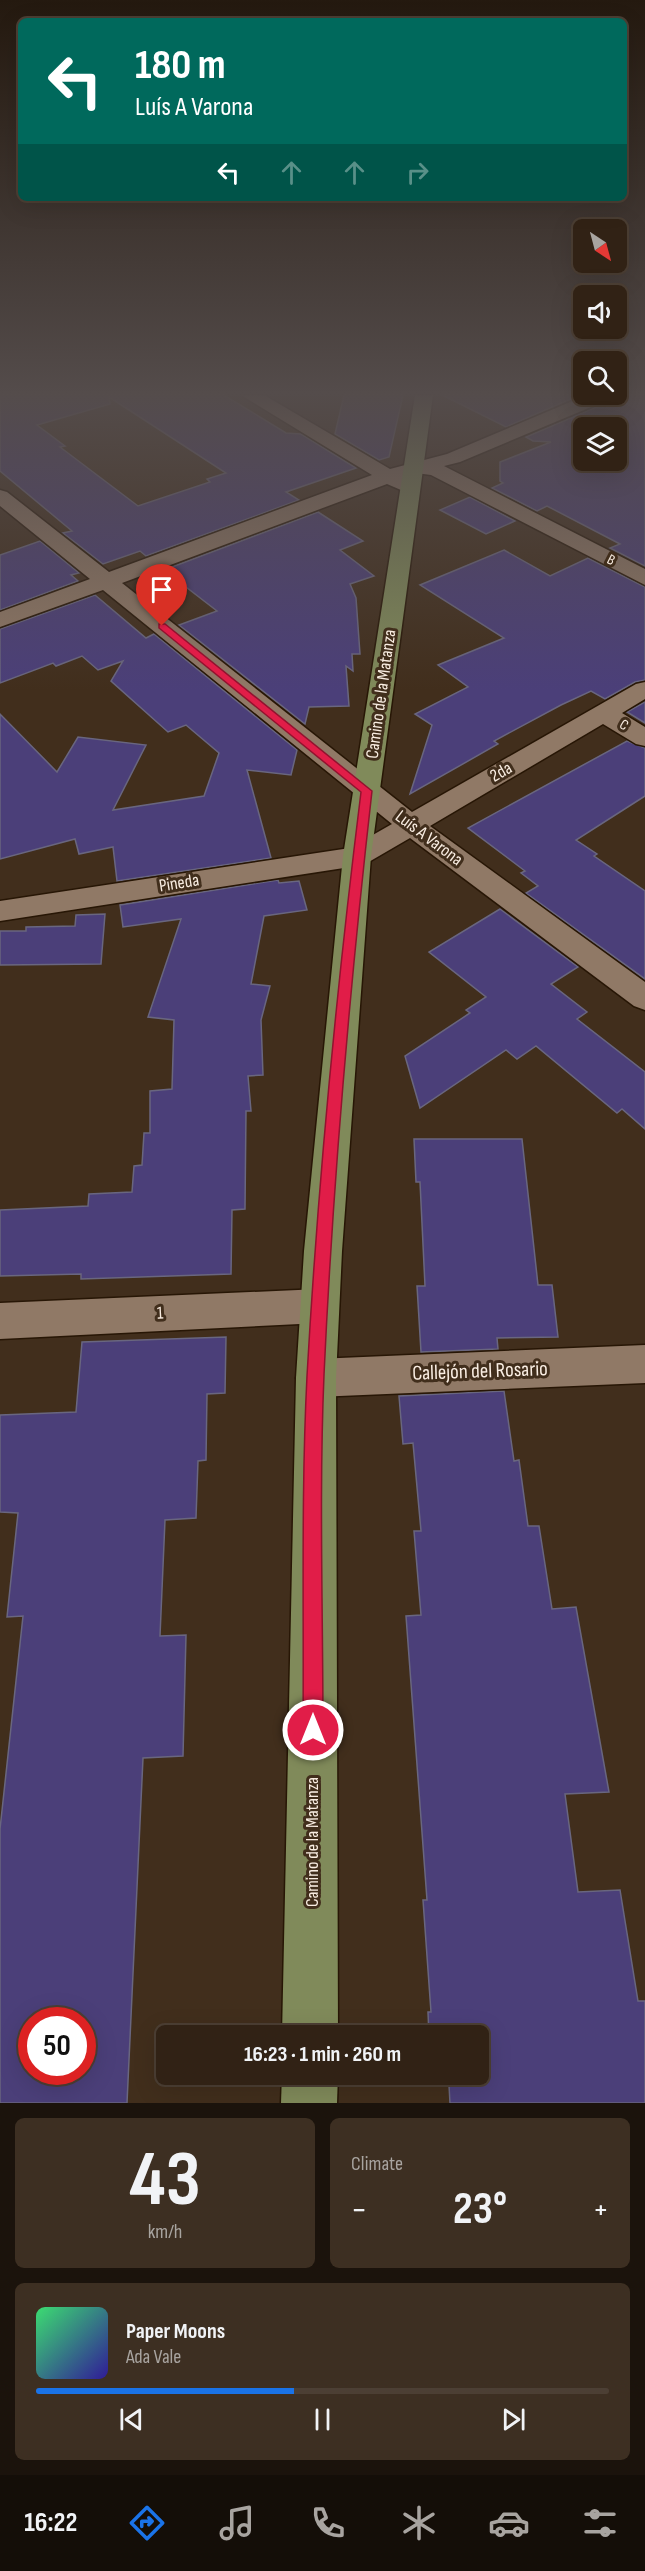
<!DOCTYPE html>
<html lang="en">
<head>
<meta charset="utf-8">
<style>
  :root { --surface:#312215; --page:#3d2f22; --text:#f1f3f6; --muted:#a8a4a0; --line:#4c3f34; --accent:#1a73e8 }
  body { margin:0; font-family:"Sofia Sans Condensed",sans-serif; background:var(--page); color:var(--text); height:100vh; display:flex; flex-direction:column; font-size:22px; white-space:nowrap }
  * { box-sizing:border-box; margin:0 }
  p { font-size:20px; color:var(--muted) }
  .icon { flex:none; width:33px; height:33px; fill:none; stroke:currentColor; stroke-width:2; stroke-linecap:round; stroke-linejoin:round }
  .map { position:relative; height:2103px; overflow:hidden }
  .drawer { display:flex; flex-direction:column; gap:15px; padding:15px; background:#1b130c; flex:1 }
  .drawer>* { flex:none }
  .banner { position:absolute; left:18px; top:18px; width:609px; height:183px; border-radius:9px; box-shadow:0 6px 24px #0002,0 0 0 2px var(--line); background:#00695c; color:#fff; overflow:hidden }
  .needle { width:39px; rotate:144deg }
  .tools { position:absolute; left:573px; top:219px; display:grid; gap:12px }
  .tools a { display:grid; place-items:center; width:54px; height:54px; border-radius:9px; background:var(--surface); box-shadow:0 6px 24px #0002,0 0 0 2px var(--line); font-size:30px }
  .speed { position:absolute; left:18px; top:2007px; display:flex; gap:12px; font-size:30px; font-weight:700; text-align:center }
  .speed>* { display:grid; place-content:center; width:78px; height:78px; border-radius:50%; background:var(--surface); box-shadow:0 6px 24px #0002,0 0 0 2px var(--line); line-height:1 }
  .speed .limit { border:9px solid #d22; background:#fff; color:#111 }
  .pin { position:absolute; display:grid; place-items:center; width:51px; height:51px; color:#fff; margin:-62px -26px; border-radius:50% 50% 50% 0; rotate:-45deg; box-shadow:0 0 6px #0007 }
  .pin .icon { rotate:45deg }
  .me { position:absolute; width:66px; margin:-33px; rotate:0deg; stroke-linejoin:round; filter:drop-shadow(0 0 4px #0008) }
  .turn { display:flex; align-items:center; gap:21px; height:126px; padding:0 18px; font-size:27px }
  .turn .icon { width:78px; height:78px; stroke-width:2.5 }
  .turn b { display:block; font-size:42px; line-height:51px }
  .lanes { display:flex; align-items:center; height:57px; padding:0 18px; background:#0003; justify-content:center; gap:30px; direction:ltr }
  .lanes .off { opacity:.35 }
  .big { font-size:45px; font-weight:700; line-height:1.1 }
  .drawer .widget { flex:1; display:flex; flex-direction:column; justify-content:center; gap:9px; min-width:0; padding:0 21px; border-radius:9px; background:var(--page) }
  .drawer .dial { align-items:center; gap:0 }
  .dial b { font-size:78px; line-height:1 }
  .song { display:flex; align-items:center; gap:18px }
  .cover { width:72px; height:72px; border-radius:9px; background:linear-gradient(135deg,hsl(140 70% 55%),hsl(250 70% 35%)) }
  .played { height:6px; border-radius:3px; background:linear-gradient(90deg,var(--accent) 45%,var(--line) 45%) }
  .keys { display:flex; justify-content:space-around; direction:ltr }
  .heat { display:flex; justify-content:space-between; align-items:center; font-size:33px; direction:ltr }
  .drawer .tiles { flex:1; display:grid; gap:15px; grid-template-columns:1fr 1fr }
  .widget:last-child { grid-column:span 2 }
  .trip { position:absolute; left:156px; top:2025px; width:333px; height:60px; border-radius:9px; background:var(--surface); box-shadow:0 6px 24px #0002,0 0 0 2px var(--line); font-weight:700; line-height:60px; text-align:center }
  .tabs { display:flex; height:96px; justify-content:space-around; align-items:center; background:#140e08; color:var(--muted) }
  .tabs .icon { width:42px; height:42px }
  .tabs .on { color:var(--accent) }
  .tabs b { font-size:27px; color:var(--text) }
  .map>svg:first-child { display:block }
  .building { fill:#4b3f79; stroke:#69667f; stroke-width:1.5; fill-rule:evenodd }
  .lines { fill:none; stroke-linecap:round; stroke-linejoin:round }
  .minor-casing { stroke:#271605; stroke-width:3 }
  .major-casing { stroke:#271605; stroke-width:3 }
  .minor { fill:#907966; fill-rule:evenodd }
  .major { fill:#808a5a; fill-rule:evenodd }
  .route { fill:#e11d48; stroke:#92132f; stroke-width:1.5 }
  .labels { text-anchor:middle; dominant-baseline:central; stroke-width:6; stroke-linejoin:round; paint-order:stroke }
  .far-street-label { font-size:15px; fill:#f9ede2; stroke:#412e1c }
  .street-label { font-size:18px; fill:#f9ede2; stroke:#412e1c }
  .near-street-label { font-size:21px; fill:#f9ede2; stroke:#412e1c }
</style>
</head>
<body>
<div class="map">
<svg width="645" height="2103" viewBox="0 0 645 2103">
  <rect width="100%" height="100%" fill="#412e1c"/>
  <g class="building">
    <path d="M 0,395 L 224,395 L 286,433 L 301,434 L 356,468 L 286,492 L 299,500 L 146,556 L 140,551 L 103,564 L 63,533 L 72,531 L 0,471 ZM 109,397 L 226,473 L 207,479 L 210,482 L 138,506 L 60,447 L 65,446 L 37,425 L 110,404 Z"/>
    <path d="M 344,395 L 403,395 L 389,457 L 379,460 L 335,434 Z"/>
    <path d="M 442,395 L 580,395 L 506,427 Z"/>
    <path d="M 615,395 L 645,395 L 645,566 L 610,548 L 620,544 L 547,506 L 537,511 L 492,488 L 503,483 L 500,481 L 500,462 L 551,442 L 533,441 L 526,437 L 611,401 ZM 584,428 L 616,428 L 616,460 L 584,460 Z"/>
    <path d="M 470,497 L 515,521 L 486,534 L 440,510 Z"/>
    <path d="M 318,512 L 363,541 L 340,550 L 374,576 L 350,584 L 356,598 L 360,654 L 352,654 L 353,671 L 346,666 L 349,706 L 309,707 L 305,724 L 179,625 L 217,611 L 164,570 Z"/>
    <path d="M 40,541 L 79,573 L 71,575 L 78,581 L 0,610 L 0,555 Z"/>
    <path d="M 504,550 L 550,576 L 588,558 L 645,587 L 645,680 L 635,682 L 605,699 L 591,691 L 561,705 L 494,741 L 498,744 L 410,794 L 432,725 L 415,714 L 468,687 L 438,665 L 504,638 L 420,585 Z"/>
    <path d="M 95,595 L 146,638 L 154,634 L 297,750 L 291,775 L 247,770 L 271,858 L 117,881 L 113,847 L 79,854 L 75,839 L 0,859 L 0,714 L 57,772 L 78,737 L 146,745 L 113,810 L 204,796 L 219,753 L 186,725 L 168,732 L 111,681 L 123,661 L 98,670 L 82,656 L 56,666 L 53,663 L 0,683 L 0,629 Z"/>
    <path d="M 645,702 L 645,723 L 627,712 Z"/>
    <path d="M 627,741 L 645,748 L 645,796 L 576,840 L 597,854 L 594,856 L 645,891 L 645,979 L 526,893 L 538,886 L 521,873 L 525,871 L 468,828 Z"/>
    <path d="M 278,880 L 279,883 L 299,881 L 307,910 L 264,916 L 251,984 L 270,986 L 261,1020 L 263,1075 L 248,1076 L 251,1111 L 246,1111 L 245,1209 L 232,1210 L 231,1274 L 81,1279 L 81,1274 L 0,1276 L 0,1210 L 88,1206 L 89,1194 L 132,1192 L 134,1166 L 142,1165 L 144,1133 L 150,1133 L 150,1091 L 172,1089 L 174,1020 L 148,1017 L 181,919 L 123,927 L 120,905 Z"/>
    <path d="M 500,909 L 578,967 L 551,984 L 587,1012 L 577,1019 L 645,1072 L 645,1129 L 622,1109 L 617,1113 L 536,1046 L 517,1059 L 506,1050 L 420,1108 L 405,1056 L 470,1013 L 466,1010 L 486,997 L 429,952 Z"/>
    <path d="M 105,914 L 101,964 L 0,965 L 0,931 L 26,931 L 26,927 L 75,926 L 76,915 Z"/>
    <path d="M 414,1139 L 522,1139 L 538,1285 L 552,1285 L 558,1337 L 497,1338 L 498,1349 L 421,1352 L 417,1286 L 425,1286 L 420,1182 L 416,1182 Z"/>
    <path d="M 226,1337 L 225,1393 L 207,1394 L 206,1460 L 198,1461 L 196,1518 L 165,1520 L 160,1636 L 186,1635 L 183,1756 L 143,1758 L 127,2103 L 0,2103 L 0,1829 L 23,1616 L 7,1617 L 18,1513 L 0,1512 L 0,1415 L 76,1412 L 82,1342 ZM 32,2020 L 82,2020 L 82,2072 L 32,2072 Z"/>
    <path d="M 504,1391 L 514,1461 L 519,1460 L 528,1526 L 539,1526 L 552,1609 L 576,1607 L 609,1792 L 565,1794 L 578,1892 L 620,1890 L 638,2001 L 645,2001 L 645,2103 L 450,2103 L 449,2085 L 433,2086 L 432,2074 L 478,2074 L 478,2036 L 429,2036 L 428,2012 L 431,2012 L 423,1900 L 427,1900 L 406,1616 L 421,1615 L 414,1531 L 421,1531 L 413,1443 L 403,1444 L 399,1396 Z"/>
  </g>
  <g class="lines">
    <g class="minor-casing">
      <g id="minor">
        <path d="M 241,395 L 264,395 L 390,469 L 447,454 L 587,395 L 613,395 L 610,399 L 460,462 L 444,466 L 645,569 L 645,585 L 431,475 L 416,473 L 404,477 L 411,484 L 408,488 L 401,490 L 387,484 L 122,583 L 412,812 L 636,684 L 645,682 L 645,699 L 622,713 L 645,727 L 645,746 L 636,744 L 603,724 L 430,826 L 645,982 L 645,1010 L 634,1006 L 410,838 L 367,863 L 357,866 L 0,921 L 0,901 L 350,848 L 392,824 L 103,590 L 0,627 L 0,612 L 90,579 L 0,506 L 0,490 L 7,492 L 109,572 L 372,475 Z"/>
        <path d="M 320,1289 L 334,1294 L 339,1306 L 334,1318 L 320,1323 L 0,1339 L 0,1303 Z"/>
        <path d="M 645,1345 L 645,1383 L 316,1397 L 302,1391 L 296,1378 L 302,1365 L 316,1359 Z"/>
      </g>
    </g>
    <g class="major-casing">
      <g id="major">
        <path d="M 415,395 L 433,395 L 371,856 L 342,1251 L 336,1378 L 338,2036 L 282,2036 L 296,1378 L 304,1251 L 343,856 Z"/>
        <path d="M 282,2074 L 338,2074 L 337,2103 L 281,2103 Z"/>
      </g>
    </g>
    <use href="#minor" class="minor"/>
    <use href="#major" class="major"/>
  </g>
  <linearGradient id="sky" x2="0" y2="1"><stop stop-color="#24190f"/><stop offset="0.57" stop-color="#544c4b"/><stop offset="1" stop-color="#544c4b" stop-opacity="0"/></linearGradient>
  <rect width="645" height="690" fill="url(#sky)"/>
  <path class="route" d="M 159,624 L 165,624 L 372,791 C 350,985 333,1180 324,1375 C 319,1493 323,1612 323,1730 L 320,1737 L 313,1740 L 306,1737 L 303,1730 C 304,1612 301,1493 307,1376 C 318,1181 337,985 361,792 L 159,628 Z"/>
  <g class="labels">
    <g class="far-street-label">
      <text transform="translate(611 560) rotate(27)">B</text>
      <text transform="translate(624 725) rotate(31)">C</text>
    </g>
    <g class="street-label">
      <text transform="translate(381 694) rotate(-82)">Camino de la Matanza</text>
      <text transform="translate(501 772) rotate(-30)">2da</text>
      <text transform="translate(429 838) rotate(37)">Luís A Varona</text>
      <text transform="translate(179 883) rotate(-9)">Pineda</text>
      <text transform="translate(160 1313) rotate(-3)">1</text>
      <text transform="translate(312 1842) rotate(-90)">Camino de la Matanza</text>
    </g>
    <g class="near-street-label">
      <text transform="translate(480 1371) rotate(-2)">Callejón del Rosario</text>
    </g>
  </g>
</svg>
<div class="tools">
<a><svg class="needle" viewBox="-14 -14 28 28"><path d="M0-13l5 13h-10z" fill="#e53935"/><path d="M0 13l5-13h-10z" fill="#a8a4a0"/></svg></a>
<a><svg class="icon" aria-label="sound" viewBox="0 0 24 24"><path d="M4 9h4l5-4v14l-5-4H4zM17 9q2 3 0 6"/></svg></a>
<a><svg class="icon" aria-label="search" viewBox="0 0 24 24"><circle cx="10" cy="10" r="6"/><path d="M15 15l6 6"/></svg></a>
<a><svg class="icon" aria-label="layers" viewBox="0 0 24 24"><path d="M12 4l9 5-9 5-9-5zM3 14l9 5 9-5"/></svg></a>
</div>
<div class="speed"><div class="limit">50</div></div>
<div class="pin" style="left:162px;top:626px;background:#d93025"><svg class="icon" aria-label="arrive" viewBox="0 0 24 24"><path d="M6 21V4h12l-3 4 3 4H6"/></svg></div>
<svg class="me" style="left:313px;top:1730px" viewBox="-20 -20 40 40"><circle r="17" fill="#e11d48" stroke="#fff" stroke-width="3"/><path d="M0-11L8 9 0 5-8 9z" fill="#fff"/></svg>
<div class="trip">16:23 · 1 min · 260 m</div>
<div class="banner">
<div class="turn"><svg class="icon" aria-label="left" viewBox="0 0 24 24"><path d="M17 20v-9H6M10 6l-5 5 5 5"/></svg><div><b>180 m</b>Luís A Varona</div></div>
<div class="lanes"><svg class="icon" aria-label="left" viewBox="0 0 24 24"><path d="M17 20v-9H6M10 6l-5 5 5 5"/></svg><svg class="icon off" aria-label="ahead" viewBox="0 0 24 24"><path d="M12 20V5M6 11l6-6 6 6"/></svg><svg class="icon off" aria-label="ahead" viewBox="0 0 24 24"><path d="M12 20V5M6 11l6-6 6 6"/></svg><svg class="icon off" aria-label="right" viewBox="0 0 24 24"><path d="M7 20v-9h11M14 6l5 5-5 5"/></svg></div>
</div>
</div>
<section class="drawer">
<div class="tiles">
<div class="widget dial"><b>43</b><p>km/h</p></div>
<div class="widget"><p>Climate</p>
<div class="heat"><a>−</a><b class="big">23°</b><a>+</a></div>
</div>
<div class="widget">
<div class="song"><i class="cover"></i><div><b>Paper Moons</b><p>Ada Vale</p></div></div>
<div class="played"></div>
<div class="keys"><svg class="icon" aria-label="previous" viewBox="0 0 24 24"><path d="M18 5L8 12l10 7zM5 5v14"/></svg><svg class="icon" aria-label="pause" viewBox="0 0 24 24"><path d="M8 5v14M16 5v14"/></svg><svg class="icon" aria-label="next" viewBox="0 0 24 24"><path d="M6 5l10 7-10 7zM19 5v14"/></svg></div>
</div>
</div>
</section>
<nav class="tabs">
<b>16:22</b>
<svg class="icon on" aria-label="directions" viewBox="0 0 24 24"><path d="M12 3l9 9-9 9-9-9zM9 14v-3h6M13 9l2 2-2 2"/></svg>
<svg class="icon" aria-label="music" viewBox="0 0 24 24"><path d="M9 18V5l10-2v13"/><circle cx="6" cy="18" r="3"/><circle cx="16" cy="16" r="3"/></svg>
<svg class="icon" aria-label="phone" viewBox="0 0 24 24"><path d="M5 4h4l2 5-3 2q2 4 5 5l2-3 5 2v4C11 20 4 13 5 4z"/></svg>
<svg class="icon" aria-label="climate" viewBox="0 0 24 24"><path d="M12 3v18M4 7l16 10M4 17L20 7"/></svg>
<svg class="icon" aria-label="car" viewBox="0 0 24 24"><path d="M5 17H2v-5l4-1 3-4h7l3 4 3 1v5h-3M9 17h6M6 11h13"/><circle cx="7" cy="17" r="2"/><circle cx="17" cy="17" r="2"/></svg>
<svg class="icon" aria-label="filters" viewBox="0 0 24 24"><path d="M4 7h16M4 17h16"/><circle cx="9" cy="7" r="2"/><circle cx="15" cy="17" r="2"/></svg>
</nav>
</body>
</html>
